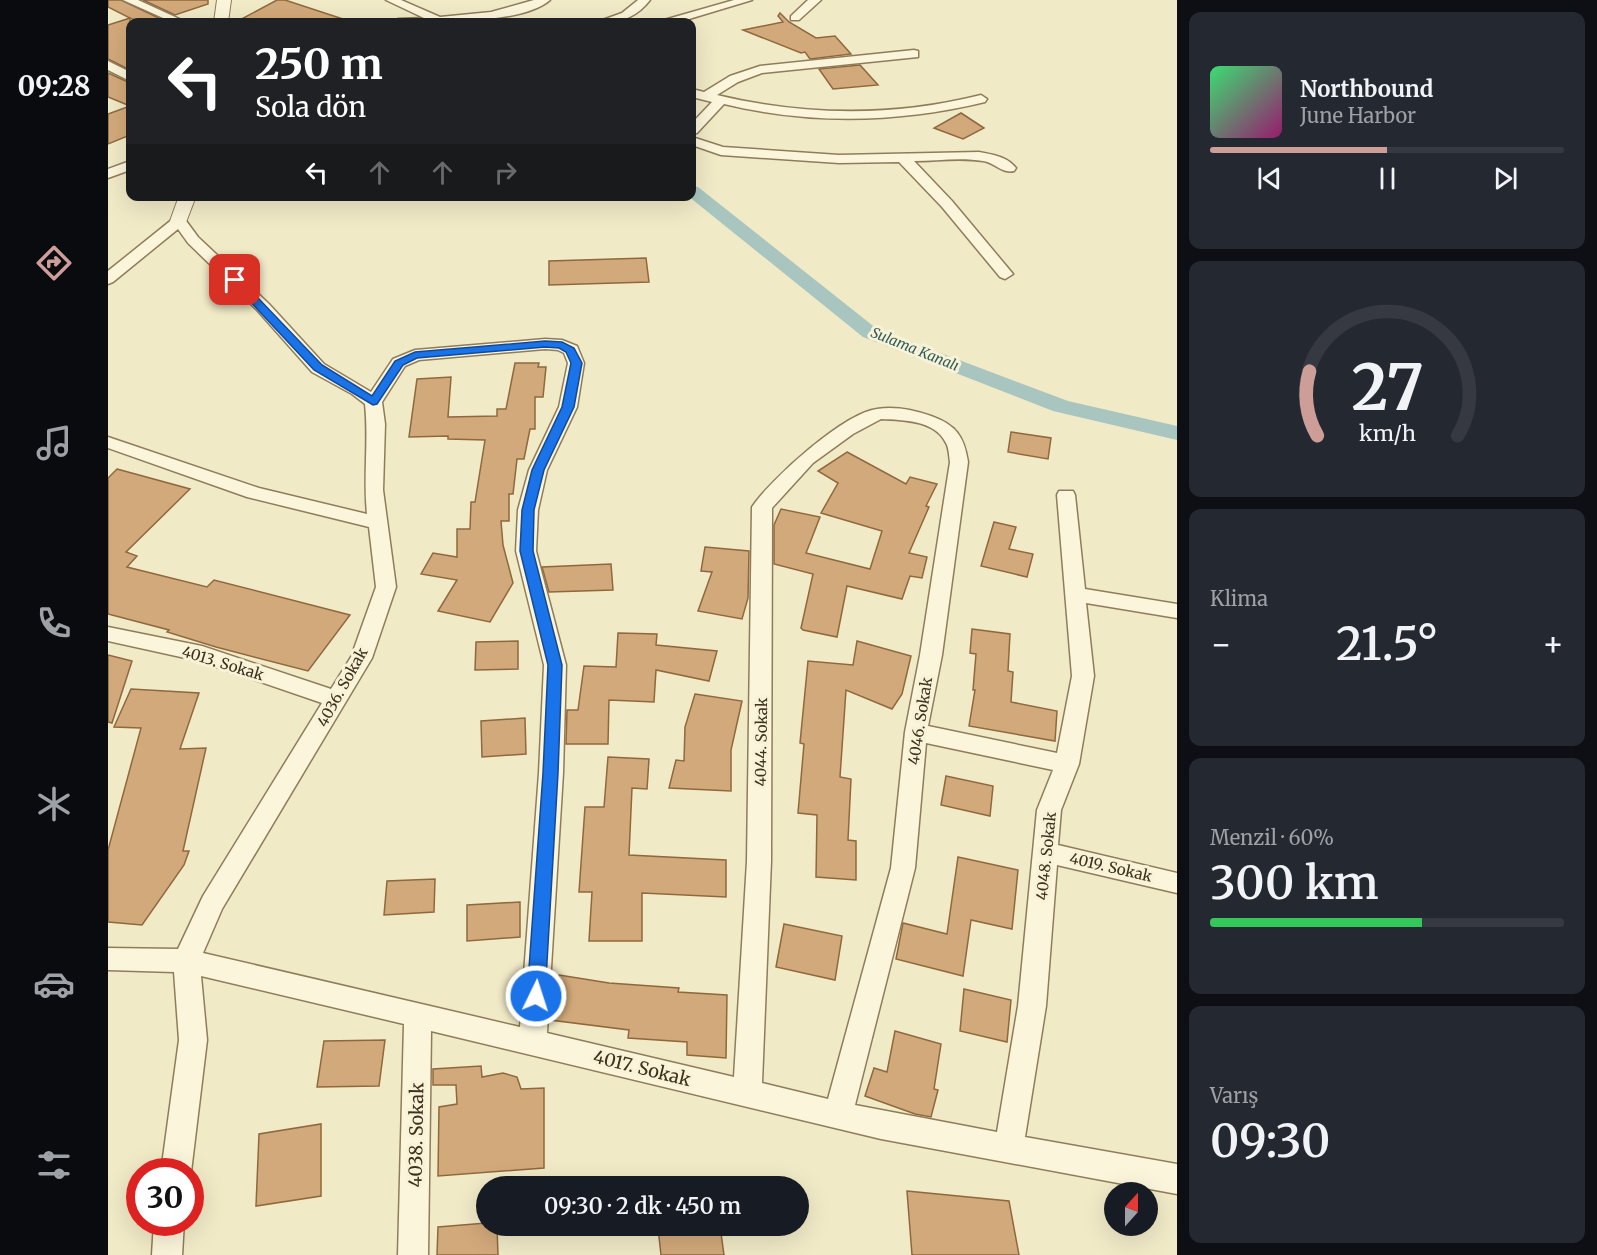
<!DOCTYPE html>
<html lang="tr">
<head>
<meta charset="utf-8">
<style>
  :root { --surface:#171b24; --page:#242831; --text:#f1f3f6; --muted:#9ea1a6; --line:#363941; --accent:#cd9d98 }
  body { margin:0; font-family:Merriweather,serif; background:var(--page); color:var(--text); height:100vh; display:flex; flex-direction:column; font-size:22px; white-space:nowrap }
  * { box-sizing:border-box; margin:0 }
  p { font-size:20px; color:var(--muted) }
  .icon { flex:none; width:33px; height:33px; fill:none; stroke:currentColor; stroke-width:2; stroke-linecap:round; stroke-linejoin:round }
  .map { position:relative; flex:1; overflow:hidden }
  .side { display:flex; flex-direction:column; gap:12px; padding:12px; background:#0d0f14; width:420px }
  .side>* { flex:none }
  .guide { position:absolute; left:18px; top:18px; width:570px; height:183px; border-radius:12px; box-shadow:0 6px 24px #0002; background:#202124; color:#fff; overflow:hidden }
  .needle { width:39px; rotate:21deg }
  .controls { position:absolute; left:996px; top:1182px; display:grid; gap:12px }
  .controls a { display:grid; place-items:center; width:54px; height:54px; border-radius:50%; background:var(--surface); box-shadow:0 6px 24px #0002; font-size:30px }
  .speed { position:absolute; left:18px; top:1158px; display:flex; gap:12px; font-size:30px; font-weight:700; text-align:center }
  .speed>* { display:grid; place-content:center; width:78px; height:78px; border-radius:50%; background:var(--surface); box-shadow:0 6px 24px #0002; line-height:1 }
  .speed .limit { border:9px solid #d22; background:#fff; color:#111 }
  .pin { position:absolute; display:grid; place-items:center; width:51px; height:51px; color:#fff; margin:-26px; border-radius:12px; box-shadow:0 3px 9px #0006 }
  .me { position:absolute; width:66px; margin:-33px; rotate:4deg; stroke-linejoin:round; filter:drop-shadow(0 0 4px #0008) }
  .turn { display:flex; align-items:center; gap:21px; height:126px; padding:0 30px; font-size:27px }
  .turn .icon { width:78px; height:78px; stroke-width:2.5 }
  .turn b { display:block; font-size:42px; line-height:51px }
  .lanes { display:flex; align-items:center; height:57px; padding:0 30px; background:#0003; justify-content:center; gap:30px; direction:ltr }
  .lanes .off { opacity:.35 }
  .big { font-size:45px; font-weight:600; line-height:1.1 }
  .side .tile { flex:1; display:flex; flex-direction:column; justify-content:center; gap:9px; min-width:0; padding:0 21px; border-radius:12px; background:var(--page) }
  .side .dial { align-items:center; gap:0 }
  .dial svg { height:156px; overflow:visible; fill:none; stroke:var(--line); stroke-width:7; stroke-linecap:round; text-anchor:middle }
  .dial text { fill:var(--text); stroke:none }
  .song { display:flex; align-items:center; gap:18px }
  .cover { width:72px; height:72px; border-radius:9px; background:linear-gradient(135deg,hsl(140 70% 55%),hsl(320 70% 35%)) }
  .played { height:6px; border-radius:3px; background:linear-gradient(90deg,var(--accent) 50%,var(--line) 50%) }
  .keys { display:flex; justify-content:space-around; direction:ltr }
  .heat { display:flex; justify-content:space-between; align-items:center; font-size:33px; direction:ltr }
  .charge { height:9px; border-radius:4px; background:linear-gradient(90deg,#34c759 60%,var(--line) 0) }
  .trip { position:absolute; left:368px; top:1176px; width:333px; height:60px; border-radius:30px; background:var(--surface); box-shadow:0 6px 24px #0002; font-weight:600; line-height:60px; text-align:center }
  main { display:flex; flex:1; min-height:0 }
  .tabs { display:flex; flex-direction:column; width:108px; justify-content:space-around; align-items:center; background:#090b0e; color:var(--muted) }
  .tabs .icon { width:42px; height:42px }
  .tabs .active { color:var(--accent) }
  .tabs b { font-size:27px; color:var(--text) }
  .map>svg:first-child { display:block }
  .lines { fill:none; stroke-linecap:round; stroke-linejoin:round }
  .canal { fill:#a8c5c0; fill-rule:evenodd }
  .building { fill:#d2a97a; stroke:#8f683e; stroke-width:1.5 }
  .minor-casing { stroke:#8f7c5a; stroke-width:3 }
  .tertiary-casing { stroke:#8f7c5a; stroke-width:2 }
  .minor { fill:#fbf5db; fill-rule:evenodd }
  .tertiary { fill:#fbf5db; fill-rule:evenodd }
  .route { fill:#1a73e8; stroke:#114b97; stroke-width:1.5 }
  .labels { text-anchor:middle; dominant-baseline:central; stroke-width:6; stroke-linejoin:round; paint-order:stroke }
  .far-water-label { font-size:14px; font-style:italic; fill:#2d5c5e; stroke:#f8f2d7 }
  .street-label { font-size:15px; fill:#3e321f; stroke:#f8f2d7 }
  .near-street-label { font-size:18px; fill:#3e321f; stroke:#f8f2d7 }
</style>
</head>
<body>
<main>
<nav class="tabs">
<b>09:28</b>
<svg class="icon active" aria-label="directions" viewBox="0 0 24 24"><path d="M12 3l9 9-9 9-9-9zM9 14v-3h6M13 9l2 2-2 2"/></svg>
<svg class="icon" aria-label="music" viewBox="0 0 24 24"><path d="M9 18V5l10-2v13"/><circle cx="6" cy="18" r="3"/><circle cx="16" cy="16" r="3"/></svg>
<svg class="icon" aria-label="phone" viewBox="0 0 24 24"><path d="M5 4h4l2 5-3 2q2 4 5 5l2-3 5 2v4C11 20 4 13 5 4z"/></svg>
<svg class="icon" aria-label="climate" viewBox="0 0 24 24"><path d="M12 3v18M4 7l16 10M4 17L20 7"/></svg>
<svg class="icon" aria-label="car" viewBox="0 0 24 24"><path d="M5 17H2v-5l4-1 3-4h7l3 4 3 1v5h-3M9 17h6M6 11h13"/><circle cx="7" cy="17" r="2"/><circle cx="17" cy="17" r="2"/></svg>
<svg class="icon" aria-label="filters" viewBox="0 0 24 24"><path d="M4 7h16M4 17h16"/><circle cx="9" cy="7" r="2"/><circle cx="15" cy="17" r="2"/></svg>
</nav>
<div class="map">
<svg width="1069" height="1255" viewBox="0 0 1069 1255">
  <rect width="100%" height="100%" fill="#f1eac7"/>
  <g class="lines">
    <path class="canal" d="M 584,186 L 590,187 L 769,329 L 960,401 L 1069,426 L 1069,440 L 945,411 L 755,337 L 580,196 L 584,196 Z"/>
  </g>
  <g class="building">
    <path d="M 0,0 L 13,0 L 53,19 L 33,22 L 22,18 L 22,70 L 0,59 L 0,25 L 22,18 L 0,7 Z"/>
    <path d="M 35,0 L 100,0 L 100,4 L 67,15 Z"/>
    <path d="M 169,0 L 177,0 L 235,19 L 234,22 L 128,22 Z"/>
    <path d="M 672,13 L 681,22 L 708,38 L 727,36 L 743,54 L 702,59 L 697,52 L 693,53 L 635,30 L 675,22 L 670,16 Z"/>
    <path d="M 752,65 L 770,85 L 725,89 L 711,69 Z"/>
    <path d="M 0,73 L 22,83 L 22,135 L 0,144 L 0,114 L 22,106 L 0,97 Z"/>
    <path d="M 853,113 L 876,128 L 855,139 L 826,128 Z"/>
    <path d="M 538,258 L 541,282 L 441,285 L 441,261 Z"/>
    <path d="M 407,363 L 431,363 L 430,367 L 438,367 L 435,397 L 427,397 L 427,429 L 422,429 L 416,459 L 409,459 L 405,494 L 401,494 L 401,521 L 393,521 L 395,545 L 405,583 L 382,622 L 330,611 L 349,580 L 313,574 L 325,553 L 349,557 L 349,529 L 362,529 L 363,502 L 367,502 L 377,440 L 340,439 L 340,436 L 301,437 L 309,379 L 343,377 L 340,417 L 389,416 L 389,409 L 398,409 Z"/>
    <path d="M 903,432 L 943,438 L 940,459 L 900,452 Z"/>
    <path d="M 739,452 L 798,484 L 802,477 L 829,484 L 818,506 L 821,507 L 801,553 L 819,557 L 814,578 L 802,576 L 794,599 L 739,586 L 729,637 L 695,630 L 693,628 L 705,574 L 666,564 L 666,525 L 673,509 L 712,517 L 698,553 L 762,569 L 774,531 L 713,513 L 730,483 L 710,471 Z"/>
    <path d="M 9,469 L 82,489 L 18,552 L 29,556 L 19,567 L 99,587 L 106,580 L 242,615 L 200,671 L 108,647 L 59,632 L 61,630 L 0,614 L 0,478 Z"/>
    <path d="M 886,522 L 908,527 L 901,549 L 925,554 L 919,577 L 873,566 Z"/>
    <path d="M 597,547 L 641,551 L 640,598 L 634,619 L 590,611 L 604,572 L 593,571 Z"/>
    <path d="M 503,564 L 505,590 L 441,592 L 434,567 Z"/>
    <path d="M 864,629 L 902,634 L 900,671 L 905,672 L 903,702 L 949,711 L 947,741 L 861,726 L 867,690 L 865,690 L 868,654 L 862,653 Z"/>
    <path d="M 510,633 L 549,634 L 548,645 L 609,651 L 601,681 L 548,670 L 546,702 L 501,700 L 500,744 L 458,744 L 459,710 L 470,710 L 476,666 L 508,667 Z"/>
    <path d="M 410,641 L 410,669 L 367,670 L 368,642 Z"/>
    <path d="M 749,641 L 803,656 L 794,694 L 784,709 L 738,690 L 732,777 L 743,779 L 740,840 L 748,841 L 748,880 L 708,877 L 709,815 L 690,813 L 696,744 L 692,743 L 700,661 L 745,665 Z"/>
    <path d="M 0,655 L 24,661 L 4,723 L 0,722 Z"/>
    <path d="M 23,689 L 91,693 L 72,749 L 98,748 L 75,851 L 81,851 L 76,865 L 34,925 L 0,922 L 0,850 L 33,728 L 6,727 Z"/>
    <path d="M 587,694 L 634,701 L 623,750 L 623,791 L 561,788 L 568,760 L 576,761 L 577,727 Z"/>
    <path d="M 417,718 L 418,754 L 374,757 L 373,721 Z"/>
    <path d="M 500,757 L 541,759 L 539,789 L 524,788 L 521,855 L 618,860 L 618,897 L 534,893 L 534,941 L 481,941 L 484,892 L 471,892 L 477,807 L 496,807 Z"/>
    <path d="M 838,776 L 885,786 L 882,816 L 833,805 Z"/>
    <path d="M 850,857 L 910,870 L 904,929 L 863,920 L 855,976 L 788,959 L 795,923 L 839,934 Z"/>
    <path d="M 327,879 L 326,912 L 276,915 L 279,881 Z"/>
    <path d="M 412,902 L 412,937 L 359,941 L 359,905 Z"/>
    <path d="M 676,924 L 734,936 L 727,980 L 668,967 Z"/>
    <path d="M 451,975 L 501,983 L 571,988 L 570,992 L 619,995 L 618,1058 L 579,1055 L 579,1042 L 520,1038 L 521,1030 L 442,1020 Z"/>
    <path d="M 856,989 L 903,1000 L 899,1042 L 852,1031 Z"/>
    <path d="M 787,1031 L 833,1044 L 826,1089 L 830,1090 L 823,1117 L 807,1114 L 757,1096 L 766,1068 L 779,1072 Z"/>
    <path d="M 277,1040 L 271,1086 L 209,1087 L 216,1041 Z"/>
    <path d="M 373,1066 L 374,1077 L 395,1073 L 409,1077 L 413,1089 L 436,1088 L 436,1168 L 330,1176 L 331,1107 L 349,1104 L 348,1085 L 325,1085 L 325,1069 Z"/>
    <path d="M 213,1124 L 213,1196 L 148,1206 L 151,1134 Z"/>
    <path d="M 799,1191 L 901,1201 L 911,1255 L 804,1255 Z"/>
    <path d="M 378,1223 L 378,1226 L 389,1226 L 390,1255 L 329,1255 L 330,1227 Z"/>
    <path d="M 582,1226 L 612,1226 L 616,1255 L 553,1255 L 550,1228 Z"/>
  </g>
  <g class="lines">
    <g class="minor-casing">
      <g id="minor">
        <path d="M 15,0 L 30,0 L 78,22 L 64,22 Z"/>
        <path d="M 278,0 L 293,0 L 332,17 L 383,12 L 426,0 L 442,0 C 413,25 322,22 285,22 L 290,19 L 316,18 Z"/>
        <path d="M 530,0 L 542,0 C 528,18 511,24 489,22 L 514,13 Z"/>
        <path d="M 626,0 L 644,0 L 571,22 L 554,22 L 556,20 Z"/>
        <path d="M 700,0 L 713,0 L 691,20 L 683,20 L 683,16 Z"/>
        <path d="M 806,50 L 810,51 L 810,57 L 654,73 L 630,82 L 609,95 C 697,116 785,117 873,95 L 879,99 L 877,102 C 790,123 704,125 616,104 L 589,133 L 584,134 L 584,123 L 604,102 L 584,97 L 584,89 L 596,92 L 622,76 L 652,66 Z"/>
        <path d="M 0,61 L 22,72 L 22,81 L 0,70 Z"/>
        <path d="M 584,137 L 615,147 L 731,155 L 871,152 C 886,155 898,156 908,168 L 906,171 C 894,174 886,162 875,161 C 853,157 828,161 806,161 L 844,201 L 905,274 L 897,279 L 892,277 L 834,207 L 791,162 L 731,163 L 613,155 L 584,145 Z"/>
        <path d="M 22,161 L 22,170 L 0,178 L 0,169 Z"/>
        <path d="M 71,217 L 76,218 L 90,237 L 161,304 L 216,364 L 263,392 L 285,359 L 307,350 L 437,339 L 454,340 L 469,346 L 476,363 L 469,407 L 439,470 L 430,510 L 428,551 L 458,665 L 455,773 L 439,1033 L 626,1077 L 639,861 L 644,507 C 663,479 736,413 769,409 C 787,406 806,410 823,416 C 848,425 856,436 860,462 L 834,655 L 820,726 L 949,753 L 964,676 L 949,495 L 951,491 L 965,491 L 967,495 L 977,589 L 1069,604 L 1069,618 L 978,603 L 986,676 L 971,764 L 953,810 L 950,845 L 1069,873 L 1069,893 L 949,865 L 938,1006 L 917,1137 L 1069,1164 L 1069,1194 L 773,1139 L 323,1031 L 320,1255 L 290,1255 L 296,1024 L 93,976 L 99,1040 L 83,1172 L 53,1172 L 71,1040 L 66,972 L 0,970 L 0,948 L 70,949 L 95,896 L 214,703 L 91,661 L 0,641 L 0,627 L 94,646 L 223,689 L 243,657 L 268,587 L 261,527 L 139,497 L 0,448 L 0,437 L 151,488 L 259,514 C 255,477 261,441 257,404 L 244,394 L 204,372 L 149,310 L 80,243 L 70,229 L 5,282 L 0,284 L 0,271 L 66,218 ZM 437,349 L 450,350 L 456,353 L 460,363 L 451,407 L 421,470 L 410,510 L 408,551 L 436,665 L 431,773 L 412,1027 L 95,953 L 114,909 L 264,658 L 288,587 L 275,490 L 277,424 L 274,402 L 297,366 L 311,360 ZM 773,419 C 795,420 827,420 838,443 C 841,448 841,456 842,462 L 812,655 L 797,732 L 783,868 L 720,1099 L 654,1083 L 663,861 L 664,508 L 705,463 L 745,434 ZM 818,743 L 945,770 L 929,810 L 910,1006 L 889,1132 L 747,1105 L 807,868 Z"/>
        <path d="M 46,1222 L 76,1222 L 74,1255 L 44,1255 Z"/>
      </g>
    </g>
    <g class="tertiary-casing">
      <g id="tertiary">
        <path d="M 109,0 L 123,0 L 120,22 L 106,22 Z"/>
        <path d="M 71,196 L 88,196 L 77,225 L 65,225 L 62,221 Z"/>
      </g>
    </g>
    <use href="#minor" class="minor"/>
    <use href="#tertiary" class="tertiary"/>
  </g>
  <path class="route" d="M 124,278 L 131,278 L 214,365 L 264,396 L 287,361 L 307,352 L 437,341 L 454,342 L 466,348 L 474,363 L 466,407 L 436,470 L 426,510 L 425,551 L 454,665 L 450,773 L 437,996 L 434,1002 L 428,1004 L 422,1002 L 419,996 L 435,773 L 440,665 L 412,551 L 414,510 L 424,470 L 454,407 L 463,363 L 458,352 L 451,348 L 437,347 L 309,358 L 295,365 L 269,404 L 265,405 L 206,370 L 124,282 Z"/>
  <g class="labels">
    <g class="far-water-label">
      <text transform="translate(807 349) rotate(22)">Sulama Kanalı</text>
    </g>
    <g class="street-label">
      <text transform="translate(115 663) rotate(17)">4013. Sokak</text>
      <text transform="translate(234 687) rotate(-61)">4036. Sokak</text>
      <text transform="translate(812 721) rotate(-81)">4046. Sokak</text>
      <text transform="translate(653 742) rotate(-89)">4044. Sokak</text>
      <text transform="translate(938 856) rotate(-84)">4048. Sokak</text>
      <text transform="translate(1003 867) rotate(13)">4019. Sokak</text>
    </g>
    <g class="near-street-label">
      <text transform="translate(534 1068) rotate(14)">4017. Sokak</text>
      <text transform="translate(308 1135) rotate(-89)">4038. Sokak</text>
    </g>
  </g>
</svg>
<div class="controls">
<a><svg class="needle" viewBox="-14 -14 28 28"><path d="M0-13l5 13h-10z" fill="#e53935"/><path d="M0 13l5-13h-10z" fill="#9ea1a6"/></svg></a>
</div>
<div class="speed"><div class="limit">30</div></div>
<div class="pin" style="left:127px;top:280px;background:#d93025"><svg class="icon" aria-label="arrive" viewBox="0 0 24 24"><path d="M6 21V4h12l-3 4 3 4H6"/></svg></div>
<svg class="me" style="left:428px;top:996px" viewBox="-20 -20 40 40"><circle r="17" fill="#1a73e8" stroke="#fff" stroke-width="3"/><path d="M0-11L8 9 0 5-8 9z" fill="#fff"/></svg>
<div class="trip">09:30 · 2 dk · 450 m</div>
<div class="guide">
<div class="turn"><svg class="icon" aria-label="left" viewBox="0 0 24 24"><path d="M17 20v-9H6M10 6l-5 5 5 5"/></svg><div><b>250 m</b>Sola dön</div></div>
<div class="lanes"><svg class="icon" aria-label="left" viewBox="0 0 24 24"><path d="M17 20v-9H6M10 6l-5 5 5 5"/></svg><svg class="icon off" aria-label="ahead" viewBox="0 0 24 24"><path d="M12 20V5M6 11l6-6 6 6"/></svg><svg class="icon off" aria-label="ahead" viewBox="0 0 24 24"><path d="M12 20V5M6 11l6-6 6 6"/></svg><svg class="icon off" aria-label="right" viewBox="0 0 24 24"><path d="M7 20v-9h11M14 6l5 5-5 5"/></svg></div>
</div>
</div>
<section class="side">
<div class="tile">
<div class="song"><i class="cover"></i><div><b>Northbound</b><p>June Harbor</p></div></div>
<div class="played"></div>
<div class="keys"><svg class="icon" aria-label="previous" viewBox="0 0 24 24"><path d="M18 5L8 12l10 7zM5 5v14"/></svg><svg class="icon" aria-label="pause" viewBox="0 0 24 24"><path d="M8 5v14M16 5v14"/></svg><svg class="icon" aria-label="next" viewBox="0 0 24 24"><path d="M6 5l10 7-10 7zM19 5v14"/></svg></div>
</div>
<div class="tile dial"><svg viewBox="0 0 100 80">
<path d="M14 69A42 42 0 1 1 86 69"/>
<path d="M14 69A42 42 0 0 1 10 36" stroke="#cd9d98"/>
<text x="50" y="56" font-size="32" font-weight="700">27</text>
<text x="50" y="72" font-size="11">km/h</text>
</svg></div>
<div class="tile"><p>Klima</p>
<div class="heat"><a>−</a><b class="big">21.5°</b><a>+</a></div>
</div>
<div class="tile"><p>Menzil · 60%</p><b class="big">300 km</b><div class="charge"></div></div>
<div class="tile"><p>Varış</p><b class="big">09:30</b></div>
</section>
</main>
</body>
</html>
